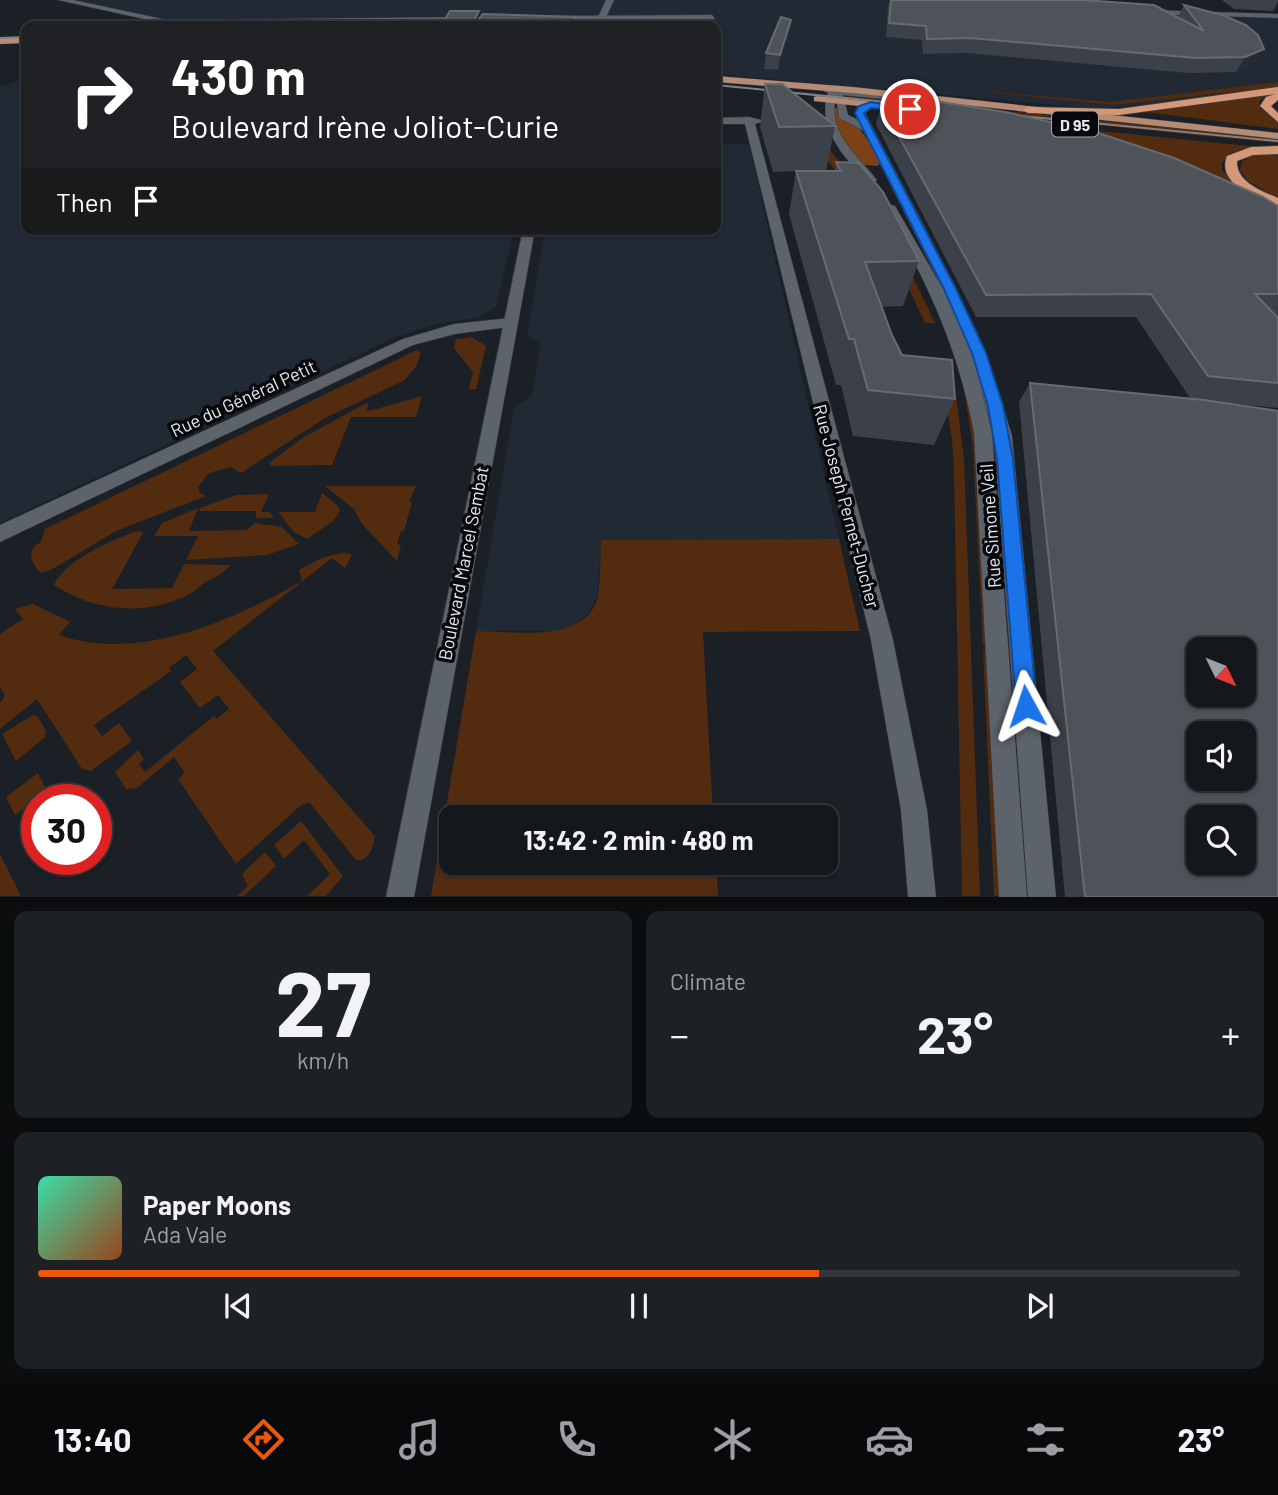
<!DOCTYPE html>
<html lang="en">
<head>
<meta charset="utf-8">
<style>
  :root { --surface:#14171c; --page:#1d2025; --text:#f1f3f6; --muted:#9d9fa3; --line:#33363b; --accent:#ea580c }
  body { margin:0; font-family:Barlow,sans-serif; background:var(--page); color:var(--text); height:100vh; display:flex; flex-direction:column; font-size:26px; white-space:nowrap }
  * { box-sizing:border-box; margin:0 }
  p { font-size:23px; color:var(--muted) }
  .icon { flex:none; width:38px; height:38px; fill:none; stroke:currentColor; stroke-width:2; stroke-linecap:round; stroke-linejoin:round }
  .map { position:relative; height:897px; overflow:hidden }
  .details { display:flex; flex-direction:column; gap:14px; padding:14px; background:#0b0d0f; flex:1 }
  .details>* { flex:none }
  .banner { position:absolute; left:21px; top:21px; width:700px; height:214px; border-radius:14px; box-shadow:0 2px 5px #0004,0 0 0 2px var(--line); background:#202124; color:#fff; overflow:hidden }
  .needle { width:46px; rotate:133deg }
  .buttons { position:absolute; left:1186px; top:637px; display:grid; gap:14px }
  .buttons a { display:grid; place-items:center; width:70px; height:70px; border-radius:14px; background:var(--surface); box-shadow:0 2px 5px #0004,0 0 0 2px var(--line); font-size:35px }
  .speed { position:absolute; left:21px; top:784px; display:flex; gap:14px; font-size:35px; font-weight:700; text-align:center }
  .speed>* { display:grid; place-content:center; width:91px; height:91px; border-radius:50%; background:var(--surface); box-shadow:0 2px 5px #0004,0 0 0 2px var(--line); line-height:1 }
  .speed .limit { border:10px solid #d22; background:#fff; color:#111 }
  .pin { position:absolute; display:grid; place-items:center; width:60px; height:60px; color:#fff; margin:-30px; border:4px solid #fff; border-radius:50%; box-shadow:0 2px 7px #0007 }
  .me { position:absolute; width:77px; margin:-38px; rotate:355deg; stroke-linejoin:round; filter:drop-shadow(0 0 5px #0008) }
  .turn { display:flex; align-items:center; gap:24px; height:147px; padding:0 35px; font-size:32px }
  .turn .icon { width:91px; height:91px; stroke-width:2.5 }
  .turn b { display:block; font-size:49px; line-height:60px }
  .then { display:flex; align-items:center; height:66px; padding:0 35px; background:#0003; gap:14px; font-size:26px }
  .big { font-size:52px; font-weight:700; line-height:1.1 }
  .details .card { flex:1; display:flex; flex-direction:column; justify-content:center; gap:10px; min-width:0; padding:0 24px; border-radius:14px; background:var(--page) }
  .details .dial { align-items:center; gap:0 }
  .dial b { font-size:91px; line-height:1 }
  .song { display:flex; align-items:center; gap:21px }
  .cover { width:84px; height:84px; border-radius:10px; background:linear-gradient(135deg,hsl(160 70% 55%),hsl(20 70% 35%)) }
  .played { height:7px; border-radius:4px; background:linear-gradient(90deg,var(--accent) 65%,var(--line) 65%) }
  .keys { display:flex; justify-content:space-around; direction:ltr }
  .heat { display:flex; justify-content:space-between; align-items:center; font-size:38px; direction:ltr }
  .details .tiles { flex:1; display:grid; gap:14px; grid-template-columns:1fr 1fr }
  .card:last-child { grid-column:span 2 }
  .trip { position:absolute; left:439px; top:805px; width:399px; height:70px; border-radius:14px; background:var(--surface); box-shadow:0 2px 5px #0004,0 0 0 2px var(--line); font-weight:700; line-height:70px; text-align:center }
  .tab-bar { display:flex; height:112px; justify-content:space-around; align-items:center; background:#08090b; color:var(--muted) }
  .tab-bar .icon { width:49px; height:49px }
  .tab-bar .current { color:var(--accent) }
  .tab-bar b { font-size:32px; color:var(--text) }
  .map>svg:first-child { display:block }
  .built { fill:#212935 }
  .green { fill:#532b0f }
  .forest { fill:#7c4115 }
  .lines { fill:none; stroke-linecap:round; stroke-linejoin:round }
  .minor-casing { stroke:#373a40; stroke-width:1 }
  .tertiary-casing { stroke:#373a40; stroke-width:1 }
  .primary-casing { stroke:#373a40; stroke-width:1 }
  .trunk-casing { stroke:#373a40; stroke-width:2 }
  .minor { fill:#5d636b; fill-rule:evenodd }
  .tertiary { fill:#5d636b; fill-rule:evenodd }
  .primary { fill:#b68b73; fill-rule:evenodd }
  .trunk { fill:#d49876; fill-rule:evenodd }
  .tram { stroke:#7f8389; stroke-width:2 }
  .wall { fill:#3c4048 }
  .shaded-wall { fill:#272b33 }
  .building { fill:#4e5259; stroke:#666a71; stroke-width:2; fill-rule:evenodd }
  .route { fill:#1a73e8; stroke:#114b97; stroke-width:2 }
  .labels { text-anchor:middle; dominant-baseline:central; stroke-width:7; stroke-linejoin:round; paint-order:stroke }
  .shield { fill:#07090c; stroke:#a3a6aa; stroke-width:2 }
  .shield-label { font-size:16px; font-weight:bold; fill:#e6e9ee }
  .street-label { font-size:18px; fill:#e6e9ee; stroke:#07090c }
</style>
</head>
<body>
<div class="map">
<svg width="1278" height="897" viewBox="0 0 1278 897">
  <rect width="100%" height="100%" fill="#1b1f26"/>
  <g class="built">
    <path d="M 64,0 L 917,0 L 1174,15 L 1278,18 L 1278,82 L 1231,89 L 1187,100 L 1098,109 L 716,74 L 716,26 L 221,26 L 182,23 Z"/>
    <path d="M 26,78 L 26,229 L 514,229 L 496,307 L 477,318 L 436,324 L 396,337 L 0,523 L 0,87 Z"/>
    <path d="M 716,144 L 749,144 L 839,539 L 601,540 L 598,595 L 587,615 L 576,624 L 563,631 L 476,631 L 514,407 L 532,396 L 540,344 L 527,335 L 545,229 L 716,229 Z"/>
  </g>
  <g class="green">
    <path d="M 1278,82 L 1278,87 L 1269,88 L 1113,105 L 957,89 L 1111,102 Z"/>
    <path d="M 1267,94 L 1259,102 L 1260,108 L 1278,122 L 1278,129 L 1146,112 Z"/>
    <path d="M 845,95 L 1278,138 L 1278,143 L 845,100 Z"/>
    <path d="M 1031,124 L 1259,147 L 1230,153 L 1222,163 L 1222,170 L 1242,188 Z"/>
    <path d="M 810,142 L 827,146 L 862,189 L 902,254 L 935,323 L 925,323 C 899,265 855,185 810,142 Z"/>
    <path d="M 1278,154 L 1278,198 L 1248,181 L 1240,170 L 1242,161 L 1255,155 Z"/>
    <path d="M 472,337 L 486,346 L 476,389 L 469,389 L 473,372 L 454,348 L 456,339 Z"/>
    <path d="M 417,350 L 421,352 L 417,365 L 405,380 L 325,418 L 241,473 L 231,467 L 209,473 L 198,487 L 200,493 L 206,496 L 116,531 L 51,570 L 41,573 C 31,563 25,550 41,542 L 45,529 Z"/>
    <path d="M 943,387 L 955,388 L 964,458 L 980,896 L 962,896 L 954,472 L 952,438 Z"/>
    <path d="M 964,389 L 971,390 L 991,646 L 983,645 L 973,448 Z"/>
    <path d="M 422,396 L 416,417 L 351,417 L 332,465 L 272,466 L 269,463 L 304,437 L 363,405 L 368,403 L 367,411 L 373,410 Z"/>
    <path d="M 325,486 L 416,486 L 409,501 L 412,502 L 404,531 L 401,531 L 397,544 L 401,545 L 397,561 L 362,524 L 354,509 Z"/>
    <path d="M 322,493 L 338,506 L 340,511 L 333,521 L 307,539 L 294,532 L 278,512 L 315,512 Z"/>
    <path d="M 269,494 L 261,512 L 270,512 L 273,518 L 256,518 L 256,511 L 199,511 L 200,508 L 236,495 Z"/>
    <path d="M 198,508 L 189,531 L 247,530 L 255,523 L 282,527 L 299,544 L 267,555 L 186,560 L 198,536 L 154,536 L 162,523 Z"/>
    <path d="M 140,530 L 143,533 L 112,589 L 172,588 L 184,564 L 231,565 C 223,573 214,578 204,583 C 199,586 196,591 191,593 C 148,617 94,612 54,585 C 65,560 115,538 140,530 Z"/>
    <path d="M 839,539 L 860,631 L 703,632 L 713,817 L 452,817 L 452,863 L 716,863 L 718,896 L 431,896 L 476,631 C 513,631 587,645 598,596 C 601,578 600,558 601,540 Z"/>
    <path d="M 348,553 L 352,555 L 345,568 L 332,558 L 213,651 L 375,836 C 372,847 371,861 356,860 L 309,802 L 300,806 L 236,864 L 178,779 L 185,773 L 174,757 L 137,788 L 126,789 L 115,772 L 138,750 L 144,759 L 139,764 L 145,772 L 214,716 L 217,719 L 229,709 L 218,695 L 200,708 L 180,682 L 197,669 L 186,655 L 169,668 L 171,671 L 94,725 L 102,736 L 119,723 L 132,741 L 91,771 L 82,769 L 37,699 L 0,729 L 0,703 L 5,696 L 0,687 L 0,634 L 23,619 L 15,609 L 33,604 L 70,622 L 59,635 C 138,663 233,620 302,581 L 299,570 C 315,561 329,553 348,553 Z"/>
    <path d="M 983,650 L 992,652 L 1005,896 L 994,896 Z"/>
    <path d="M 33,715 L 38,717 L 46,731 L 45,737 L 16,761 L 2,734 Z"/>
    <path d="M 38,773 L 48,793 L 15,815 L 6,797 Z"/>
    <path d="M 301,821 L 343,876 L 326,896 L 307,896 L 330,874 L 304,840 L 284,859 L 274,845 Z"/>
    <path d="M 265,852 L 276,866 L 244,896 L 237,896 L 248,886 L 242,874 Z"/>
    <path d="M 0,854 L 21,896 L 0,896 Z"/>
  </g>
  <path class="forest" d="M 833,108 L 837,108 L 841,116 L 859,128 L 869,142 L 875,144 L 881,162 L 878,166 L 864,165 C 850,150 834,129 833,108 Z"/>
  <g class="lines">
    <g class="minor-casing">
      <g id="minor">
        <path d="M 58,0 L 73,0 L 167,20 L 467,17 L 471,19 L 467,21 L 167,24 Z"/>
        <path d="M 1148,10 L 1278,14 L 1278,18 L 1145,14 Z"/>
        <path d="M 712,15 L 715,19 L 554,20 L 550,18 L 554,16 Z"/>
        <path d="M 826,87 L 942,99 L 947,102 L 942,105 L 843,95 L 848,115 L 859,120 L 855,113 L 858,106 L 871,102 L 876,105 L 865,113 C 919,219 979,320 1012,436 L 1056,897 L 1028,897 L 994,436 L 978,377 L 992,433 L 1027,897 L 999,897 L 974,433 C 959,350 926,278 883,206 L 885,203 L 895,206 L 944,291 L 864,131 L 839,118 L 836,98 C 827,132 858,156 877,180 L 875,182 L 867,182 C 845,158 816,128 828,93 L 821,90 Z"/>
        <path d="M 749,117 L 765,121 L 755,124 L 893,640 L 927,810 L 936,897 L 908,897 L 901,810 L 871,640 L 745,124 L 716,124 L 716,118 Z"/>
        <path d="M 510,318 L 515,320 L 517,323 L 515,326 L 455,334 L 413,345 L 0,542 L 0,525 L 403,339 L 454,324 Z"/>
      </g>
    </g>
    <g class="tertiary-casing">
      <g id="tertiary">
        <path d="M 606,0 L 614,0 L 602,26 L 594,26 Z"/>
        <path d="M 523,229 L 535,229 L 414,897 L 386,897 Z"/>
      </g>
    </g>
    <g class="primary-casing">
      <g id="primary">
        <path d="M 26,37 L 26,43 L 0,44 L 0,38 Z"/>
        <path d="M 716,76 L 853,87 L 1278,133 L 1278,139 L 853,93 L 716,82 Z"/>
        <path d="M 817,96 L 904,105 L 909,108 L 904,111 L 814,101 L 814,97 Z"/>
      </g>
    </g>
    <g class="trunk-casing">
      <g id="trunk">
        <path d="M 1278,87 L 1278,100 L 1271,106 L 1278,113 L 1278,122 L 1260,106 L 1266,97 L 1275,94 L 1119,115 L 1028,113 L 1023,110 L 1028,107 L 1119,109 Z"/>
        <path d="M 1278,146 L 1278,154 L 1253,155 L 1237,161 C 1236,182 1262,191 1278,198 L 1278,207 C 1257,201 1216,183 1227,156 L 1251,147 Z"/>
      </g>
    </g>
    <use href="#minor" class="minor"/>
    <use href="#tertiary" class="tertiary"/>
    <use href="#primary" class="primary"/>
    <use href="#trunk" class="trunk"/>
    <g class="tram">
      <path d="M 0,38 L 26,37"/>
      <path d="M 716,85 L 925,106"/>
      <path d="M 1001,114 L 1278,141"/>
    </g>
  </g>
  <g class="wall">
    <path d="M 890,0 L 1083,0 L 1178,17 L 1184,5 L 1254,64 L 1236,72 L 1188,73 L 966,53 L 923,54 L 922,40 L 886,37 L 888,8 Z"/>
    <path d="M 1222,0 L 1278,0 L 1278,2 L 1273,11 L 1234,9 Z"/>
    <path d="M 789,34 L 778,70 L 764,69 L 766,53 Z"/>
    <path d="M 765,84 L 835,126 L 826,171 L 835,171 L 836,162 L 919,261 L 903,306 L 881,307 L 892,335 L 902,355 L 955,399 L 934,445 L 853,436 L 841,385 L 836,385 L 789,214 L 796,171 L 773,172 L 760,127 Z"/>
    <path d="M 881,104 L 1278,206 L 1278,316 L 1277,316 L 1278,318 L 1278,408 L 1217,402 L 1278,897 L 1065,897 L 1019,402 L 1030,383 L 1190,398 L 1136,317 L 976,317 L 876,124 Z"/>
  </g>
  <g class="shaded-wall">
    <path d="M 479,11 L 481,26 L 471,26 Z"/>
    <path d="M 576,17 L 577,26 L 571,26 Z"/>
    <path d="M 791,20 L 789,34 L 778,70 L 780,55 Z"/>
    <path d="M 1264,49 L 1254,64 L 1236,72 L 1245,57 Z"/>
  </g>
  <g class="building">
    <path d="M 891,0 L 1083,0 L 1154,5 L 1204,31 L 1184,5 L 1222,15 L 1246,25 L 1258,35 L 1264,49 L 1245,57 L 1196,58 L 970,38 L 927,39 L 926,26 L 889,23 Z"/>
    <path d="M 450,11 L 479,11 L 471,26 L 441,26 Z"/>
    <path d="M 483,14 L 576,17 L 571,26 L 473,26 Z"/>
    <path d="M 781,17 L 791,20 L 780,55 L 766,53 Z"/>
    <path d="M 765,84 L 782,84 L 835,126 L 779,127 Z"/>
    <path d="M 921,99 L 1005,112 L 1092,131 L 1174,158 L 1263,197 L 1278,206 L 1278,294 L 1255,294 L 1278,318 L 1278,383 L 1208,376 L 1151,294 L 986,295 L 881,104 L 920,104 Z"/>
    <path d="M 836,162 L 859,163 L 883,192 L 919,261 L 865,262 L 892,335 L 902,355 L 952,360 L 955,399 L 868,390 L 854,339 L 849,339 L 796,171 L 841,171 Z"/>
    <path d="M 1030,383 L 1204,400 L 1278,411 L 1278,897 L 1085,897 ZM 1199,649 L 1244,649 L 1244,695 L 1199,695 ZM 1199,733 L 1244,733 L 1244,779 L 1199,779 ZM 1199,817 L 1244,817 L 1244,863 L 1199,863 Z"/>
  </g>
  <path class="route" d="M 871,102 L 915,109 L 910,112 L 871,108 L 864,113 L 956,289 L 986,353 L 1003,406 L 1013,459 L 1037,706 L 1034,713 L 1026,716 L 1019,713 L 1016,706 L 997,459 L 988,406 L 972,353 L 944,289 L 855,113 L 859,106 Z"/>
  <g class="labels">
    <rect class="shield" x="1052" y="111.5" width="46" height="25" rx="5"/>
    <g class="shield-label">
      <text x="1075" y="124">D 95</text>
    </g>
    <g class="street-label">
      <text transform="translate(243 398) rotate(-25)">Rue du Général Petit</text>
      <text transform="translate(847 506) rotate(75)">Rue Joseph Pernet-Ducher</text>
      <text transform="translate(990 526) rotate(-94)">Rue Simone Veil</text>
      <text transform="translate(463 563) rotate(-79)">Boulevard Marcel Sembat</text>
    </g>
  </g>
</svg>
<div class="buttons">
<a><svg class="needle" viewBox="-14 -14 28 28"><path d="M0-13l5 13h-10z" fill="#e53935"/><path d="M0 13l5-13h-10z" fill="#9d9fa3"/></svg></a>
<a><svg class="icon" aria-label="sound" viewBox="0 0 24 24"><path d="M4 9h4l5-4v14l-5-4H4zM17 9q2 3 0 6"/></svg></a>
<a><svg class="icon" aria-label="search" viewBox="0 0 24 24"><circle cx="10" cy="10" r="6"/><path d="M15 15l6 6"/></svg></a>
</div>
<div class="speed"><div class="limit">30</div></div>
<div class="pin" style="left:910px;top:109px;background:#d93025"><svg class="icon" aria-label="arrive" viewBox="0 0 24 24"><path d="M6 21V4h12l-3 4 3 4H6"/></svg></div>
<svg class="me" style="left:1026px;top:706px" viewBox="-20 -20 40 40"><path d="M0-17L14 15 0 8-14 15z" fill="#1a73e8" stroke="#fff" stroke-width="4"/></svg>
<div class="trip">13:42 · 2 min · 480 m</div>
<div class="banner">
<div class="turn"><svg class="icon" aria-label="right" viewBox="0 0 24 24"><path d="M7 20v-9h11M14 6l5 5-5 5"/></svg><div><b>430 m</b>Boulevard Irène Joliot-Curie</div></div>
<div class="then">Then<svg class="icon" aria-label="arrive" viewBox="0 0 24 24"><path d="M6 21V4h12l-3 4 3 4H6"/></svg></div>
</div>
</div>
<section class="details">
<div class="tiles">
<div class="card dial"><b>27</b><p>km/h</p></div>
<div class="card"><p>Climate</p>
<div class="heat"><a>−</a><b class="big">23°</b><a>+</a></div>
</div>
<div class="card">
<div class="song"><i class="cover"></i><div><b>Paper Moons</b><p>Ada Vale</p></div></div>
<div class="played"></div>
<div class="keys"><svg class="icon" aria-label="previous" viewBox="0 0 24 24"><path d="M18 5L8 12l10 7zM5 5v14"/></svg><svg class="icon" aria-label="pause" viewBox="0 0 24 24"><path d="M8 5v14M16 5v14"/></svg><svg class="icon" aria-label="next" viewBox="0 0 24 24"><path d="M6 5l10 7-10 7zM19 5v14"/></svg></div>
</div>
</div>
</section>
<nav class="tab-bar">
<b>13:40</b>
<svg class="icon current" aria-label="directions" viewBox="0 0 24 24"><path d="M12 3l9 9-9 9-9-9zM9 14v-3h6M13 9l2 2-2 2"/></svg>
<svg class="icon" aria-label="music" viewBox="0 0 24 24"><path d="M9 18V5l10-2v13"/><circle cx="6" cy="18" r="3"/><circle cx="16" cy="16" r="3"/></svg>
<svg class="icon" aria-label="phone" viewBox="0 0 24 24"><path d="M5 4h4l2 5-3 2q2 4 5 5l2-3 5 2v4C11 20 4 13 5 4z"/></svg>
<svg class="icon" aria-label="climate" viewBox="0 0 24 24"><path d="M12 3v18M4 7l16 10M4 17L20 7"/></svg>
<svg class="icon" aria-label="car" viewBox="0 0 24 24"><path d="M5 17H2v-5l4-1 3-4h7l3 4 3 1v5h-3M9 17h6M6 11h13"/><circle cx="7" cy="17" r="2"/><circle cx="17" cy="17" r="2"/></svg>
<svg class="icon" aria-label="filters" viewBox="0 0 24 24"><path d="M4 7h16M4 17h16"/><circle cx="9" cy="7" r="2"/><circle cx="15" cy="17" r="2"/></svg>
<b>23°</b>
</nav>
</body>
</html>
